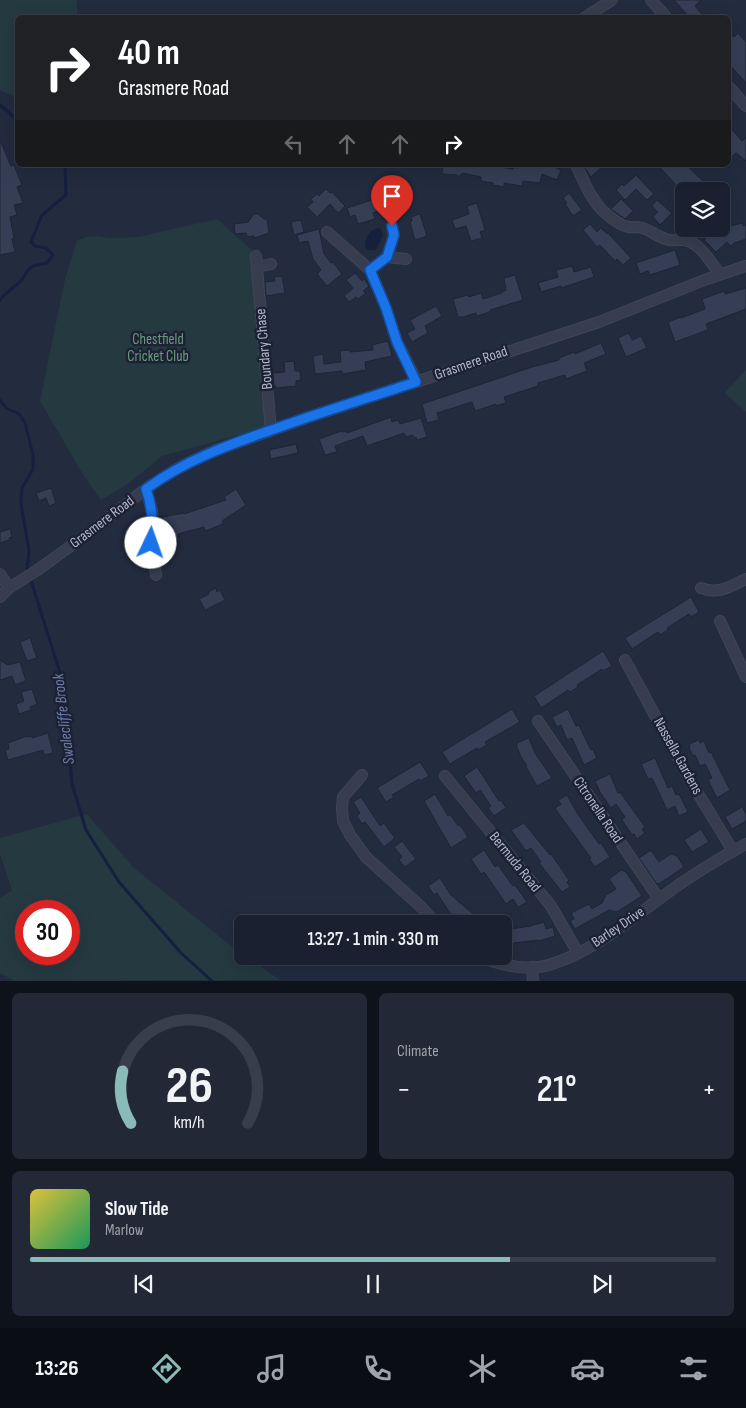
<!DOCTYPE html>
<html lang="en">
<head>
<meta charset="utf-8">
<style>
  :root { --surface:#1a202f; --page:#232837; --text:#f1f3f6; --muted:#9fa3aa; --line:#383e4b; --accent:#8bbbb9 }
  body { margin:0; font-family:"Sofia Sans Condensed",sans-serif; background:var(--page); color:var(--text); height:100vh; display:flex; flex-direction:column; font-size:19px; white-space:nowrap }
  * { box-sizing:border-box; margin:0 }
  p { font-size:16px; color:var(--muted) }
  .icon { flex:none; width:28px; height:28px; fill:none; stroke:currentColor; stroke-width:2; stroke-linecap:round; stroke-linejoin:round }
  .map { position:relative; height:981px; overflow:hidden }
  .details { display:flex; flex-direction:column; gap:12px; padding:12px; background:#0e121a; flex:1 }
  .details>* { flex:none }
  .hud { position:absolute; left:15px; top:15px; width:716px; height:152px; border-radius:8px; box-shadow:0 5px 20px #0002,0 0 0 1px var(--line); background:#202124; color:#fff; overflow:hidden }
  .tools { position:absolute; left:675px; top:182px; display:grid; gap:10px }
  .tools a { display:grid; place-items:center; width:55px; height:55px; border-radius:8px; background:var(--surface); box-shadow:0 5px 20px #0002,0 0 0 1px var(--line); font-size:25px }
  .speed { position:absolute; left:15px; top:900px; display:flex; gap:10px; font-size:25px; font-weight:700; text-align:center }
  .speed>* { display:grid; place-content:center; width:65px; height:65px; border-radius:50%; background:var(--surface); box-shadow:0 5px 20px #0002,0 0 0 1px var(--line); line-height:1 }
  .speed .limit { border:8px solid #d22; background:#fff; color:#111 }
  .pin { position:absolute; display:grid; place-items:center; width:42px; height:42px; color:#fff; margin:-51px -21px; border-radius:50% 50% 50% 0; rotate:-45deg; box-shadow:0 0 5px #0007 }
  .pin .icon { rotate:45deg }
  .me { position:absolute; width:55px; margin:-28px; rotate:3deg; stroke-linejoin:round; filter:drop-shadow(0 0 4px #0008) }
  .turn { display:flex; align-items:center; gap:18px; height:105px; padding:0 20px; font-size:22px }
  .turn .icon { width:65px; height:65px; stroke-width:2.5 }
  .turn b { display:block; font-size:35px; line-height:42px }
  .lanes { display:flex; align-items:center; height:48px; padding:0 20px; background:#0003; justify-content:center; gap:25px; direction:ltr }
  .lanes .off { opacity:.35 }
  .big { font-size:38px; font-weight:600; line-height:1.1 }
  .details .card { flex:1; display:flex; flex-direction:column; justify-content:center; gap:8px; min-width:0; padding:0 18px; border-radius:8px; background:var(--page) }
  .details .dial { align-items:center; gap:0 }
  .dial svg { height:130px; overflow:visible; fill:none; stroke:var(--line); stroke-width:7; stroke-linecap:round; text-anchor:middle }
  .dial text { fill:var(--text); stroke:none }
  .song { display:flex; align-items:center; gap:15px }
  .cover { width:60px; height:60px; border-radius:8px; background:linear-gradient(135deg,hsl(50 70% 55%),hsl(150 70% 35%)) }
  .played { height:5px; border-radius:2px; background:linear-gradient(90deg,var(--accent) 70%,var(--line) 70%) }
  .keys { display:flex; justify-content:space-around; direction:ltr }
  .heat { display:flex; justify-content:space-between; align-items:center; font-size:28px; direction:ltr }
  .details .tiles { flex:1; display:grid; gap:12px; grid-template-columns:1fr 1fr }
  .card:last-child { grid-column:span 2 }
  .trip { position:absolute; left:234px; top:915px; width:278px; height:50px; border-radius:8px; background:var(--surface); box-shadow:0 5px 20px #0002,0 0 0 1px var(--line); font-weight:600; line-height:50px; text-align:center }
  .dock { display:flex; height:80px; justify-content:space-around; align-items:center; background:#0a0d13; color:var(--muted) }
  .dock .icon { width:35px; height:35px }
  .dock .active { color:var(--accent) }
  .dock b { font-size:22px; color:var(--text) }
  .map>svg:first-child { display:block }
  .green { fill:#253940; fill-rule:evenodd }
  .water { fill:#15203e }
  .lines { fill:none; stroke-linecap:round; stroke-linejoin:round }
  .stream { stroke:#15203e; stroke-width:3 }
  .building { fill:#353e55; stroke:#1e2436 }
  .street-casing { stroke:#404658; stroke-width:12 }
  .street { stroke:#373d4f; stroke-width:10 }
  .route-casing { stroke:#114b97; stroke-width:12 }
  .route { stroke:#1a73e8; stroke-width:9 }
  .labels { text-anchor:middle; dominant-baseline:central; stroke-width:5; stroke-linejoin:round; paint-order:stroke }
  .park-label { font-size:15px; fill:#699c7c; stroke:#1c2234 }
  .street-label { font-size:15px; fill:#b3b9ca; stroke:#1c2234 }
  .water-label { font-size:16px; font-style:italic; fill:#6b7cab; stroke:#1c2234 }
</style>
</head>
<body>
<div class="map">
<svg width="746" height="981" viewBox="0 0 746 981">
  <rect width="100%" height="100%" fill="#232b3f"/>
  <g class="green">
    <path d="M 0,0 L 77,0 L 77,17 L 18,18 L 17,98 L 0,90 Z"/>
    <path d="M 217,219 L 256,254 L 268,427 L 162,456 L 128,484 L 101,500 L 84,476 L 40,401 L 65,279 L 77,241 L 86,237 L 96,236 L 112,238 L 138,237 Z"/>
    <path d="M 746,370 L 746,412 L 726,394 L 726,391 Z"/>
    <path d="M 87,814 L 133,867 L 216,934 L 242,954 L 242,956 L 246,956 L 280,980 L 14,981 L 0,973 L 0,898 L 12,890 L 0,854 L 0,838 ZM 69,911 L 69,954 L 26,954 L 26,911 Z"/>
  </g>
  <path class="water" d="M 378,228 L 381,229 L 383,235 L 376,250 L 367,250 L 365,246 C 366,238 369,230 378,228 Z"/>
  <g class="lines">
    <g class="stream">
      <path d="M 0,105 L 18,120"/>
      <path d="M 0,300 L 3,296 L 22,280 L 27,271 L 33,266 L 47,263 L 53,255 L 46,248 L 35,246 L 31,242 L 42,215 L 66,195 L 65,167 L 63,165"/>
      <path d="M 0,400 L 6,408 L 19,414 L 25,423 L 33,455 L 33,469 L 22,488 L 21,504 L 29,551 L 27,568 L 61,676 L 67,722 L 72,784 L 86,830 L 119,882 L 181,953 L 212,981"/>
    </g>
  </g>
  <g class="building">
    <path d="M 674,0 L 701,0 L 695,6 L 705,18 L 690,18 Z"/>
    <path d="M 729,30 L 734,37 L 738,33 L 746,42 L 746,83 L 729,64 Z"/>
    <path d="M 729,126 L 742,141 L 746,138 L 746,161 L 736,153 L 729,159 Z"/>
    <path d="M 0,140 L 11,166 L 14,165 L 22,185 L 17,187 L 23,203 L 14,205 L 17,215 L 10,217 L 14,238 L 12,239 L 15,252 L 0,255 Z"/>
    <path d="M 443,165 L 486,165 L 513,169 L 514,167 L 518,168 L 518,166 L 524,167 L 520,165 L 543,165 L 547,166 L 549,165 L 561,170 L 557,180 L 542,174 L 540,183 L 523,181 L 522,186 L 504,183 L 504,187 L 493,185 L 493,183 L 481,181 L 481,177 L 463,173 L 458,177 L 457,175 L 442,174 Z"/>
    <path d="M 588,165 L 604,165 L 591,177 L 585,168 Z"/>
    <path d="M 658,165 L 686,165 L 703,181 L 701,182 L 705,186 L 699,191 L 690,191 L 686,188 L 682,192 Z"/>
    <path d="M 636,175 L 654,194 L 647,200 L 636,189 L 625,200 L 616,190 L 622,184 L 624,186 Z"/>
    <path d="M 326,189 L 330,193 L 332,192 L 345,206 L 338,213 L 330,204 L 317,217 L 307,207 L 313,202 L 311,199 L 317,194 L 319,196 Z"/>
    <path d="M 388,190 L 389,193 L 398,190 L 402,202 L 373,213 L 375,219 L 358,224 L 355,215 L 350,217 L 347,208 L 375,199 L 374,198 L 381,196 L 380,193 Z"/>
    <path d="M 569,193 L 582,210 L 573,216 L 565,204 L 567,203 L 563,198 Z"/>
    <path d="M 621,199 L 633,211 L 625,219 L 611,209 Z"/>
    <path d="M 657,200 L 672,213 L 660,225 L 653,217 L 658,212 L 652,206 Z"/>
    <path d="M 477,203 L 485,230 L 480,232 L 482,238 L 471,241 L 466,226 L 455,229 L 452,220 L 469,214 L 467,206 Z"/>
    <path d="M 254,214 L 258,214 L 264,219 L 267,219 L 269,233 L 254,238 L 254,236 L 247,237 L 246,233 L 235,234 L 234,224 L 248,222 Z"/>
    <path d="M 420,214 L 427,236 L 415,240 L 410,222 L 412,221 L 411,217 Z"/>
    <path d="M 301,220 L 304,232 L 294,235 L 291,222 Z"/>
    <path d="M 743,223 L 743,226 L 746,225 L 746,239 L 734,243 L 731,246 L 727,242 L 716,252 L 704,240 L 708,236 L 701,229 L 712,229 L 716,234 L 728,224 L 730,226 Z"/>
    <path d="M 590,224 L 597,232 L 601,228 L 607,234 L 608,233 L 631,258 L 623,265 L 617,259 L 615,261 L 600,245 L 597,247 L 583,230 Z"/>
    <path d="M 319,229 L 324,254 L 331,263 L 333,262 L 342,274 L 327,286 L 317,274 L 321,270 L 313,259 L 308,241 L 299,243 L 297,235 Z"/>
    <path d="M 675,250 L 680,265 L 650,275 L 648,271 L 640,274 L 636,263 Z"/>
    <path d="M 572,266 L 574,272 L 591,267 L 594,277 L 561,288 L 561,286 L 541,292 L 538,283 L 558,277 L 556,270 Z"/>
    <path d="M 355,273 L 362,281 L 364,279 L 369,286 L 363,291 L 366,293 L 358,299 L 356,297 L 349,302 L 344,296 L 353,288 L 346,280 Z"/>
    <path d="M 515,275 L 523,300 L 490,310 L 491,311 L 487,313 L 477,316 L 476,313 L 463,317 L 458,317 L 453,299 L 468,295 L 469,297 L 481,293 L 483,299 L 502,293 L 502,292 L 506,290 L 504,278 Z"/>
    <path d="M 282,276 L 285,293 L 266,296 L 265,282 L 275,281 L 274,277 Z"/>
    <path d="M 746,288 L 746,309 L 706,324 L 708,330 L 675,342 L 668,322 L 681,317 L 681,318 L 705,309 L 702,299 L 724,291 L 725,294 Z"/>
    <path d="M 436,306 L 442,316 L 425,326 L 428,333 L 412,342 L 407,333 L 415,329 L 410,320 Z"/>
    <path d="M 629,333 L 632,340 L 641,336 L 647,348 L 626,357 L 618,338 Z"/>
    <path d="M 388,341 L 392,356 L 365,362 L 366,370 L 342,374 L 342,371 L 315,374 L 313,356 L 323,354 L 324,364 L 341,362 L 340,351 L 350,350 L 350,352 L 373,350 L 372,345 Z"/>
    <path d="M 601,343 L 606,354 L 584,363 L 587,371 L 566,379 L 565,375 L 538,383 L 538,386 L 504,397 L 506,403 L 496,406 L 496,404 L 475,411 L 472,402 L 437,413 L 439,420 L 427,423 L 422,404 L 532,367 L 559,360 L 559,358 L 574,352 L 575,354 Z"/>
    <path d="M 294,361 L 295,371 L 300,371 L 301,380 L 296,381 L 296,386 L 276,388 L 276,386 L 274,386 L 273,373 L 285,372 L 284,362 Z"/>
    <path d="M 391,417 L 392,422 L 398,420 L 400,424 L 421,418 L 427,437 L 417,440 L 416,437 L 413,438 L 413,435 L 406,437 L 404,433 L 367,446 L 363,436 L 335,446 L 337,452 L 325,455 L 319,439 L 341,431 L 342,432 L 346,431 L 347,433 Z"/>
    <path d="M 296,444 L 298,453 L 271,459 L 269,450 Z"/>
    <path d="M 51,488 L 56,503 L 49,506 L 46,498 L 39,501 L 36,493 Z"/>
    <path d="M 236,489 L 246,505 L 222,521 L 223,524 L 205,531 L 204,527 L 178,534 L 178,537 L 170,539 L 167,528 L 165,528 L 162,517 L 184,513 L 184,514 L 226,500 L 224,497 Z"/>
    <path d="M 10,529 L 12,537 L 9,538 L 10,540 L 0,543 L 0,532 Z"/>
    <path d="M 216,588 L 217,592 L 220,590 L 225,600 L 205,610 L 199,599 L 209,594 L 208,592 Z"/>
    <path d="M 691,597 L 699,612 L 691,617 L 689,614 L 667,628 L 668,630 L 660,635 L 658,632 L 632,649 L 625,638 Z"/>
    <path d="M 30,638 L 37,658 L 27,661 L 20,642 Z"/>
    <path d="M 603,651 L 612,666 L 603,671 L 602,669 L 577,685 L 578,687 L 570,692 L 568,690 L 541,708 L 534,696 Z"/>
    <path d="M 0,660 L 8,665 L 20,662 L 26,681 L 15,685 L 12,676 L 0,680 Z"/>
    <path d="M 32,689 L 37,704 L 30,707 L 31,710 L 19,714 L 16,704 L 24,701 L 21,692 Z"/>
    <path d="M 512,709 L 520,722 L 485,742 L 487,745 L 478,750 L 477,748 L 450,764 L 442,752 Z"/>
    <path d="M 568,709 L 576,726 L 579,725 L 591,750 L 593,749 L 597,758 L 584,765 L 572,738 L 567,740 L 561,725 L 557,727 L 552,717 Z"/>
    <path d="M 48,733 L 53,753 L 44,755 L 43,750 L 8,760 L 5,750 L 9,749 L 8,743 L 27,736 L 27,737 L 32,736 L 32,738 Z"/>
    <path d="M 529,738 L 535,753 L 552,778 L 537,786 L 526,767 L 527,766 L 521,757 L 517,747 L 517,743 Z"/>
    <path d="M 699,740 L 700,743 L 704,741 L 709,753 L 711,752 L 730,790 L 717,798 L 708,780 L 712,778 L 705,764 L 700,766 L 695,755 L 693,756 L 689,748 L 690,747 L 689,744 Z"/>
    <path d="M 655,758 L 668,788 L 672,786 L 676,795 L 679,794 L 688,812 L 679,816 L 675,806 L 667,810 L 652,778 L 648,779 L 641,764 Z"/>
    <path d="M 420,762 L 429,776 L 420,781 L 419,779 L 392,795 L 394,797 L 386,802 L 377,788 Z"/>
    <path d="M 477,767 L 499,801 L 501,800 L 506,808 L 494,816 L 488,808 L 491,806 L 480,790 L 476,793 L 464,776 Z"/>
    <path d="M 610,774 L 618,793 L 620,792 L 645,827 L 642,829 L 645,833 L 637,839 L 634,834 L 632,835 L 622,820 L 625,817 L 616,804 L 611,808 L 600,792 L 595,781 Z"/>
    <path d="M 435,794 L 448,816 L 450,814 L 458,826 L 460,825 L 468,837 L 451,848 L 424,801 Z"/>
    <path d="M 567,795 L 577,813 L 599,844 L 601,843 L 610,857 L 595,867 L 589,859 L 591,858 L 561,817 L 555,808 L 561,804 L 558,800 Z"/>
    <path d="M 361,797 L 380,826 L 384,823 L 395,838 L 384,847 L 365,822 L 362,824 L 357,816 L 360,813 L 353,802 Z"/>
    <path d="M 742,807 L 746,814 L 746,821 L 732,829 L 725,817 Z"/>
    <path d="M 524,823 L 550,855 L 551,854 L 569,880 L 567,882 L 570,887 L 562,892 L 539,863 L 541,862 L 531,848 L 526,851 L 511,830 Z"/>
    <path d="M 701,829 L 709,842 L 692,852 L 684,840 Z"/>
    <path d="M 402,841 L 416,859 L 405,867 L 399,860 L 402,857 L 394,847 Z"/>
    <path d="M 484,850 L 495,867 L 498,865 L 513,886 L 515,885 L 527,902 L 518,907 L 513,899 L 506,904 L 484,872 L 481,874 L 471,859 Z"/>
    <path d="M 651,850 L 659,862 L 671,854 L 677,856 L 684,867 L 659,884 L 656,883 L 639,858 Z"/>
    <path d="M 621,870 L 626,872 L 642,896 L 617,912 L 609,910 L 575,929 L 570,921 L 574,919 L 571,913 L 589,904 L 592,909 L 602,903 L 606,895 L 616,889 L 609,879 Z"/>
    <path d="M 440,878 L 451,895 L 485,924 L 463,924 L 449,912 L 437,893 L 434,895 L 428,886 Z"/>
    <path d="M 544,922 L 546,929 L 553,927 L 555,936 L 539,941 L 539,940 L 506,944 L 505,930 L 530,926 Z"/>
  </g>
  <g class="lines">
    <g class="street-casing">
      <g id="street">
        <path d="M 651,0 L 667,18"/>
        <path d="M 584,18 L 612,0"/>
        <path d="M 729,87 L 746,106"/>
        <path d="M 576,165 C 584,181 590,198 603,211 C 610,217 620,226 629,227 C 635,228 640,226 645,229 C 653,232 659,238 669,240 C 675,241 682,239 688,241 C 702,246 711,263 720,274"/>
        <path d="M 327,232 L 370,270 L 386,308 L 397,342 L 417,382"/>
        <path d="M 256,256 L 271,430"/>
        <path d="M 387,257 L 406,259"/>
        <path d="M 257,267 L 271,264"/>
        <path d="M 370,270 L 387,257 L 394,235 L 392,226"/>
        <path d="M 146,489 L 152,511 L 153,527 L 151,543 L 156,575"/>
        <path d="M 0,574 L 9,588"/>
        <path d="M 701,588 C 718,595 731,586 746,579"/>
        <path d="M 0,597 L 9,588 L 36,571 L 86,535 L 151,485 L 182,466 L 214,451 L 306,418 L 599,322 L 707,279 L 746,266"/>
        <path d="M 720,621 L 746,677"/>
        <path d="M 625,660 L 691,782 L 733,851"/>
        <path d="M 538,721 L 659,899"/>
        <path d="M 362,775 L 343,797 L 342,808 L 343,821 L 350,835 L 366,857 L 420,906 L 437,924"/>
        <path d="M 445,776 L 551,906 L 578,953"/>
        <path d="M 478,956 C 500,965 525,972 549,965 C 590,953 625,924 659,899 C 687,878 716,860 746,844"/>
        <path d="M 532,967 L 533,981"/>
      </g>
    </g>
    <use href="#street" class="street"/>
  </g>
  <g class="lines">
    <g class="route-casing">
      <path id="route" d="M 151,543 C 153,524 153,507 146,489 C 185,460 233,443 280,427 C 325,411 371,397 416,382 L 397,342 L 386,308 L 370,270 L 387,257 L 394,235 L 392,226"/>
    </g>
    <use href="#route" class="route"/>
  </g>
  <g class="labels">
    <g class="park-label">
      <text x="158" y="339">Chestfield<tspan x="158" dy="17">Cricket Club</tspan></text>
    </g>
    <g class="street-label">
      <text transform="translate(264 349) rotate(-95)">Boundary Chase</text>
      <text transform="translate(471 363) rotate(-19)">Grasmere Road</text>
      <text transform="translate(102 522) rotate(-37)">Grasmere Road</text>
      <text transform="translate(678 756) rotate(61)">Nassella Gardens</text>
      <text transform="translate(598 810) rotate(56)">Citronella Road</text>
      <text transform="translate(515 862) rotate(51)">Bermuda Road</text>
      <text transform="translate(618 927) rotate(-34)">Barley Drive</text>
    </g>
    <g class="water-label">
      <text transform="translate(64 719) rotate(-97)">Swalecliffe Brook</text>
    </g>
  </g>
</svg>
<div class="tools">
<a><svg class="icon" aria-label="layers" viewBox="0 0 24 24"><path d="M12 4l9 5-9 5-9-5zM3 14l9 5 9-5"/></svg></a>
</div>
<div class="speed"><div class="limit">30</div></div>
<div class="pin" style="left:392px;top:226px;background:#d93025"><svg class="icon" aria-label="arrive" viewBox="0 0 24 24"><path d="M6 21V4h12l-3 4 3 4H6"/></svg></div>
<svg class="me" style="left:151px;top:543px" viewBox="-20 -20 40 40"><circle r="19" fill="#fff"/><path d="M0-13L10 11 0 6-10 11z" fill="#1a73e8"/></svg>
<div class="trip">13:27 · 1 min · 330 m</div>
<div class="hud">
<div class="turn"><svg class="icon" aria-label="right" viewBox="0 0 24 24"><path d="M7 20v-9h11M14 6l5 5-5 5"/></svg><div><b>40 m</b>Grasmere Road</div></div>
<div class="lanes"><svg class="icon off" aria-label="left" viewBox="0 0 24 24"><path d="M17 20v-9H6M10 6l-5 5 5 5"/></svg><svg class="icon off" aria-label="ahead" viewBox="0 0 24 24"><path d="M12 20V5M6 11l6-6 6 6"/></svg><svg class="icon off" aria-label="ahead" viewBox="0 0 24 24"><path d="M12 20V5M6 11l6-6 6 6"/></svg><svg class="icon" aria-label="right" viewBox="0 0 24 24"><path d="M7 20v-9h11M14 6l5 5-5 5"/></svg></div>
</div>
</div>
<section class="details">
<div class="tiles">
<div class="card dial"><svg viewBox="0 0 100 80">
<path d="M14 69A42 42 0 1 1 86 69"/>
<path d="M14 69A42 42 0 0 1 9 37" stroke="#8bbbb9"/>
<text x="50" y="56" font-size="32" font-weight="700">26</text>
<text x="50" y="72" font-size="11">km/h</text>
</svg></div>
<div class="card"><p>Climate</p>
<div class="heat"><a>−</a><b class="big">21°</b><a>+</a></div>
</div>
<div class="card">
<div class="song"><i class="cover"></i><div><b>Slow Tide</b><p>Marlow</p></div></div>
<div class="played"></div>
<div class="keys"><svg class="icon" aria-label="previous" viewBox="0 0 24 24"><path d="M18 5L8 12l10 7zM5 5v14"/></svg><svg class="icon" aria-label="pause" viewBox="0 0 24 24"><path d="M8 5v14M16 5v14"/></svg><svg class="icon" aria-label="next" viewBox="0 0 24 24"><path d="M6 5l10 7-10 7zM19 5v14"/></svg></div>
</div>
</div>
</section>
<nav class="dock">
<b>13:26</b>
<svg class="icon active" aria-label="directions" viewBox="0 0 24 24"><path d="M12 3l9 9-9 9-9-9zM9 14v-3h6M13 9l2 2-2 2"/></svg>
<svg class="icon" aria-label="music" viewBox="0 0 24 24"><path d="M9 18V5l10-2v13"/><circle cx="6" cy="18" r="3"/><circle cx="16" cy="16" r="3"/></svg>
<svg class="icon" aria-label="phone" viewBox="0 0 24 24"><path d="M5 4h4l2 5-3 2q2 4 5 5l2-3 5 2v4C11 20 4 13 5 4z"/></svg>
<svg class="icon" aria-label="climate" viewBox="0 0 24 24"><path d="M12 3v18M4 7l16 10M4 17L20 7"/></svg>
<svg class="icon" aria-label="car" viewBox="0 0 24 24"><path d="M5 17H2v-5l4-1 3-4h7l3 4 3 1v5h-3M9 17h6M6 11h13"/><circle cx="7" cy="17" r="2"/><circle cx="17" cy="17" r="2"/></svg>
<svg class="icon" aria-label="filters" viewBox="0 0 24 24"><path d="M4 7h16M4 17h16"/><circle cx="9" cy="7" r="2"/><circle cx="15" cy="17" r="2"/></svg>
</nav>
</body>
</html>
